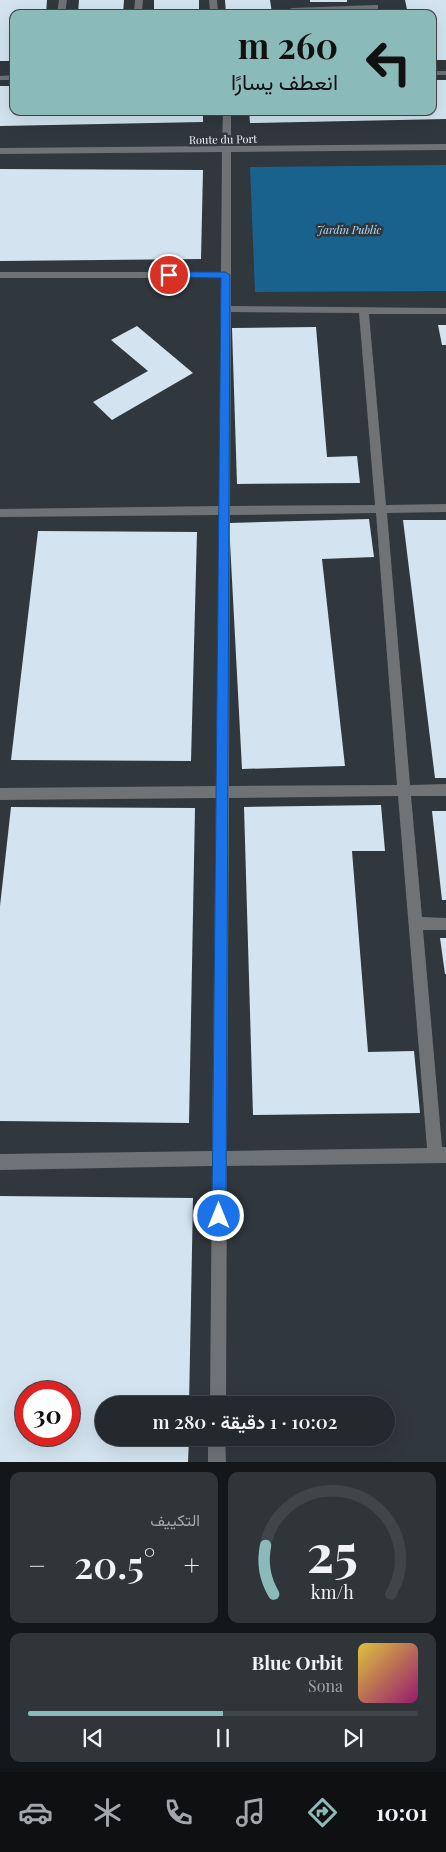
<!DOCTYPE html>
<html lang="ar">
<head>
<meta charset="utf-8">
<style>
  :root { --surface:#24292e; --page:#30353a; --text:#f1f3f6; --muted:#a3a6aa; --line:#41454a; --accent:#8bbbb9 }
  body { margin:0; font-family:"Playfair Display",Vazirmatn,serif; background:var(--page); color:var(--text); direction:rtl; height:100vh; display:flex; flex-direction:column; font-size:19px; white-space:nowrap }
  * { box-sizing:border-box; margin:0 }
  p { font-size:16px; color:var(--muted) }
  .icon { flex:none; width:28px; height:28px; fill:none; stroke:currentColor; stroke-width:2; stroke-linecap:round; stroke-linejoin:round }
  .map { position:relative; height:1462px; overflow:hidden; direction:ltr }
  .panel { display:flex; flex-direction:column; gap:10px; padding:10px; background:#141719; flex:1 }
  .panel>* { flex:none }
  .guide { position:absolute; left:10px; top:10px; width:426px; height:105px; border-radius:10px; box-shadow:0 5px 20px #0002,0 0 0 1px var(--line); direction:rtl; background:#8bbbb9; color:#111; overflow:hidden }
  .speed { position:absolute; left:15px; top:1381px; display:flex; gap:10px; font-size:25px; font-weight:700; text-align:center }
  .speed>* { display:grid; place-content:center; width:65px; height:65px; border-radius:50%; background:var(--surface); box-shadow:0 5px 20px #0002,0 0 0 1px var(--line); line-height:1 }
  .speed .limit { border:8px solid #d22; background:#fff; color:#111 }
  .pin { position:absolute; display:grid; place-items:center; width:42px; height:42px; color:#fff; margin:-21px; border:2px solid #fff; border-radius:50%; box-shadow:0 1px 5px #0007 }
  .me { position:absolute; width:55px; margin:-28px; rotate:0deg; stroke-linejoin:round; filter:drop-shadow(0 0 4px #0008) }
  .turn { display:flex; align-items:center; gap:18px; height:105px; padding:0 15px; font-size:22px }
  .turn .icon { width:65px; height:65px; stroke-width:2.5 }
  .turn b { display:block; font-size:35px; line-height:42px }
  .big { font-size:38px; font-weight:600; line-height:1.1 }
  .panel .tile { flex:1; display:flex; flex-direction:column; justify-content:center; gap:8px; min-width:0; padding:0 18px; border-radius:10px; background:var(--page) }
  .panel .dial { align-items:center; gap:0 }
  .dial svg { height:130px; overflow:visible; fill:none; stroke:var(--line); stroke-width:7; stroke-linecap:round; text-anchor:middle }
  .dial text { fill:var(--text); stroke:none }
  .song { display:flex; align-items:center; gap:15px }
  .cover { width:60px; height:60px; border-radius:8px; background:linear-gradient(135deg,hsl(50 70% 55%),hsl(320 70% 35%)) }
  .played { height:5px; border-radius:2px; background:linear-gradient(90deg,var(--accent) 50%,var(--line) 50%) }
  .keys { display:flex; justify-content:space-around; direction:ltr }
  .heat { display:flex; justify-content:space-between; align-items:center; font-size:28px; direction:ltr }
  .panel .tiles { flex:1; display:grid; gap:10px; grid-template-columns:1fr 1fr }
  .tile:last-child { grid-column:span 2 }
  .trip { position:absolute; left:95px; top:1396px; width:300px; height:50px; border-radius:25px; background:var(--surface); box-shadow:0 5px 20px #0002,0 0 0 1px var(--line); font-weight:600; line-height:50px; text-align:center; direction:rtl }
  .tab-bar { display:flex; height:80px; justify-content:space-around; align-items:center; background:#0e1012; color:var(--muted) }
  .tab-bar .icon { width:35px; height:35px }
  .tab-bar .selected { color:var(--accent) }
  .tab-bar b { font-size:22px; color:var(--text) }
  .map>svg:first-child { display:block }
  .green { fill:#19628d }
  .building { fill:#d3e4f0; fill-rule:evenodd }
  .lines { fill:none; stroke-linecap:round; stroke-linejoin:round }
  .minor { fill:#707376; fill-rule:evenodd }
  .route { fill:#1a73e8; stroke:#114b97 }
  .labels { text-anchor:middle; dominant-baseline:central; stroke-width:5; stroke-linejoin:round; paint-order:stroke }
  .far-street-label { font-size:11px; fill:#f0f5f9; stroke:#30373d }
  .far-park-label { font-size:11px; font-style:italic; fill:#b3ddfc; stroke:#30373d }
</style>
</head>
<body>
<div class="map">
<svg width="446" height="1462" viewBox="0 0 446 1462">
  <rect width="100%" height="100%" fill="#30373d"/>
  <path class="green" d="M 446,165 L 446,291 L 255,292 L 250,167 Z"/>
  <g class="building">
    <path d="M 0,0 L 47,0 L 46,14 L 14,14 L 14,61 L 0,61 Z"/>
    <path d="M 79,0 L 124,0 L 123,14 L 78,14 Z"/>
    <rect x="154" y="0" width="45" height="14"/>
    <path d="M 225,0 L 270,0 L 272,13 L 226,14 Z"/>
    <rect x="310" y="0" width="37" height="2"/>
    <path d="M 405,0 L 446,0 L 446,60 L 432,60 L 432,14 L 408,14 Z"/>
    <path d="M 432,80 L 446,80 L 446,119 L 250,123 L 249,111 L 432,111 Z"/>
    <path d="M 0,86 L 14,86 L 14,111 L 203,111 L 203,122 L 0,126 Z"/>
    <path d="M 0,169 L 203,170 L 201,259 L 0,261 Z"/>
    <path d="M 438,325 L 446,325 L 446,345 L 442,345 Z"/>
    <path d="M 137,326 L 193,373 L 112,420 L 93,402 L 148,371 L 111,340 Z"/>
    <path d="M 316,327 L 327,457 L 357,456 L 360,483 L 237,484 L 232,328 Z"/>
    <path d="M 369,519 L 374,557 L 322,559 L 345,766 L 242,769 L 229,523 Z"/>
    <path d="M 403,520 L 446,520 L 446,778 L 435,778 Z"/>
    <path d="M 38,531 L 197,532 L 191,761 L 11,760 Z"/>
    <path d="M 381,805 L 385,851 L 352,851 L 368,1052 L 414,1051 L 420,1113 L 253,1115 L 244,807 Z"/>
    <path d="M 11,807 L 195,808 L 189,1123 L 0,1121 L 0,906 Z"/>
    <path d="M 432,811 L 446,811 L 446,900 L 442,900 Z"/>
    <path d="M 440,938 L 446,938 L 446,974 L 445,974 Z"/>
    <path d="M 0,1196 L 193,1198 L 189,1405 L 104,1405 L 104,1438 L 189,1438 L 188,1462 L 0,1462 ZM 26,1392 L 69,1392 L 69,1435 L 26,1435 Z"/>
  </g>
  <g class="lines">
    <g class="minor">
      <path d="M 59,0 L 67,0 L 65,14 L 57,14 Z"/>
      <path d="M 135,0 L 143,0 L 142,14 L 134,14 Z"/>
      <path d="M 209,0 L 217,0 L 218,14 L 210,14 Z"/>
      <path d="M 375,5 L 378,5 L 378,9 L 292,12 L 288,10 L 292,8 Z"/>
      <rect x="432" y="71" width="14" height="4"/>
      <path d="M 14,75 L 14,80 L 0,80 L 0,76 Z"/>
      <path d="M 223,111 L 231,111 L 231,146 L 446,144 L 446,150 L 231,152 L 231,306 L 446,308 L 446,314 L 369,314 L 386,505 L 446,504 L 446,512 L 387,513 L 410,785 L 446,784 L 446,796 L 411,796 L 422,917 L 446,918 L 446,930 L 423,930 L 442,1147 L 446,1147 L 446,1163 L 227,1166 L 226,1405 L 210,1405 L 212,1166 L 0,1170 L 0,1154 L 212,1151 L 216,798 L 0,800 L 0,788 L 216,786 L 219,515 L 0,517 L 0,509 L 219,506 L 221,278 L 0,278 L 0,272 L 221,272 L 222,152 L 0,154 L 0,148 L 222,146 ZM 231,312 L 359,313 L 375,505 L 230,506 ZM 376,513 L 397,785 L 229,786 L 230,515 ZM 398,796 L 427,1148 L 227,1151 L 229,798 Z"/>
      <path d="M 208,1438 L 225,1438 L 226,1462 L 208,1462 Z"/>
    </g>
  </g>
  <path class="route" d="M 169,272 L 225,272 L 230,275 L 226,1216 L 224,1221 L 219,1223 L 214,1221 L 212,1216 L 221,278 L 166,277 L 165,275 Z"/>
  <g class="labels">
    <g class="far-street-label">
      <text transform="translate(223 139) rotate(-1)">Route du Port</text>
    </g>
    <g class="far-park-label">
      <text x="349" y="229">Jardin Public</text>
    </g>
  </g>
</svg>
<div class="speed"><div class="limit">30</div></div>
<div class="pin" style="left:169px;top:275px;background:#d93025"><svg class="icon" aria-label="arrive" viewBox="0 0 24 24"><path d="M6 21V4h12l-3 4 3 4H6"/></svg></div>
<svg class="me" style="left:219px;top:1216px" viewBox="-20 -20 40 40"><circle r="17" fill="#1a73e8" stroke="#fff" stroke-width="3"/><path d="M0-11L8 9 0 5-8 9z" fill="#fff"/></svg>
<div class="trip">10:02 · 1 دقيقة · 280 m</div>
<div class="guide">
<div class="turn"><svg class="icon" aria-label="left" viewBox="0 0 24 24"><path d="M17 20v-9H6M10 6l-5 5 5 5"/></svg><div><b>260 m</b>انعطف يسارًا</div></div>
</div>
</div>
<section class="panel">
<div class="tiles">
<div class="tile dial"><svg viewBox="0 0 100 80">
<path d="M14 69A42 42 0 1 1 86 69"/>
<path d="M14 69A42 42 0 0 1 9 39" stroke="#8bbbb9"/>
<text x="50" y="56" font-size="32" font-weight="700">25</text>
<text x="50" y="72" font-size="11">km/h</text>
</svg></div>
<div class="tile"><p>التكييف</p>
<div class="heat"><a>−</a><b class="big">20.5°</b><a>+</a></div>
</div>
<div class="tile">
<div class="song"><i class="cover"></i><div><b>Blue Orbit</b><p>Sona</p></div></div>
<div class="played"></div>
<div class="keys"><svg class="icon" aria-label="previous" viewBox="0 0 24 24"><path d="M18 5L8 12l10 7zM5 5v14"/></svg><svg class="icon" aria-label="pause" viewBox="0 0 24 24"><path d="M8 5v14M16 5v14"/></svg><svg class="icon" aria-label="next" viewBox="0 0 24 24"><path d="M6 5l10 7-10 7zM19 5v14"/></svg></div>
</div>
</div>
</section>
<nav class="tab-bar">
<b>10:01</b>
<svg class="icon selected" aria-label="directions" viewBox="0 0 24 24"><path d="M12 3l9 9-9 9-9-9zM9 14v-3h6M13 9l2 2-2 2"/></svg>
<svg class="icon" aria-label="music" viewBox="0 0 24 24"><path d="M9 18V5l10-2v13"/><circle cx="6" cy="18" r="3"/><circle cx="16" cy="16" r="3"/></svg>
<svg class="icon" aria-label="phone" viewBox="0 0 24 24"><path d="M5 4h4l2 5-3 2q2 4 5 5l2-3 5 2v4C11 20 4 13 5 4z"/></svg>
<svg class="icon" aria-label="climate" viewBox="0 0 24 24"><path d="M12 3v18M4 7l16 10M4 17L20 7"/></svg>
<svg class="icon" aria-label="car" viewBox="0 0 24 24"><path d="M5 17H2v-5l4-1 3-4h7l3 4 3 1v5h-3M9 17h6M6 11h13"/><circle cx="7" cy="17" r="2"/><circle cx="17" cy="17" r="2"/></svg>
</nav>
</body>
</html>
